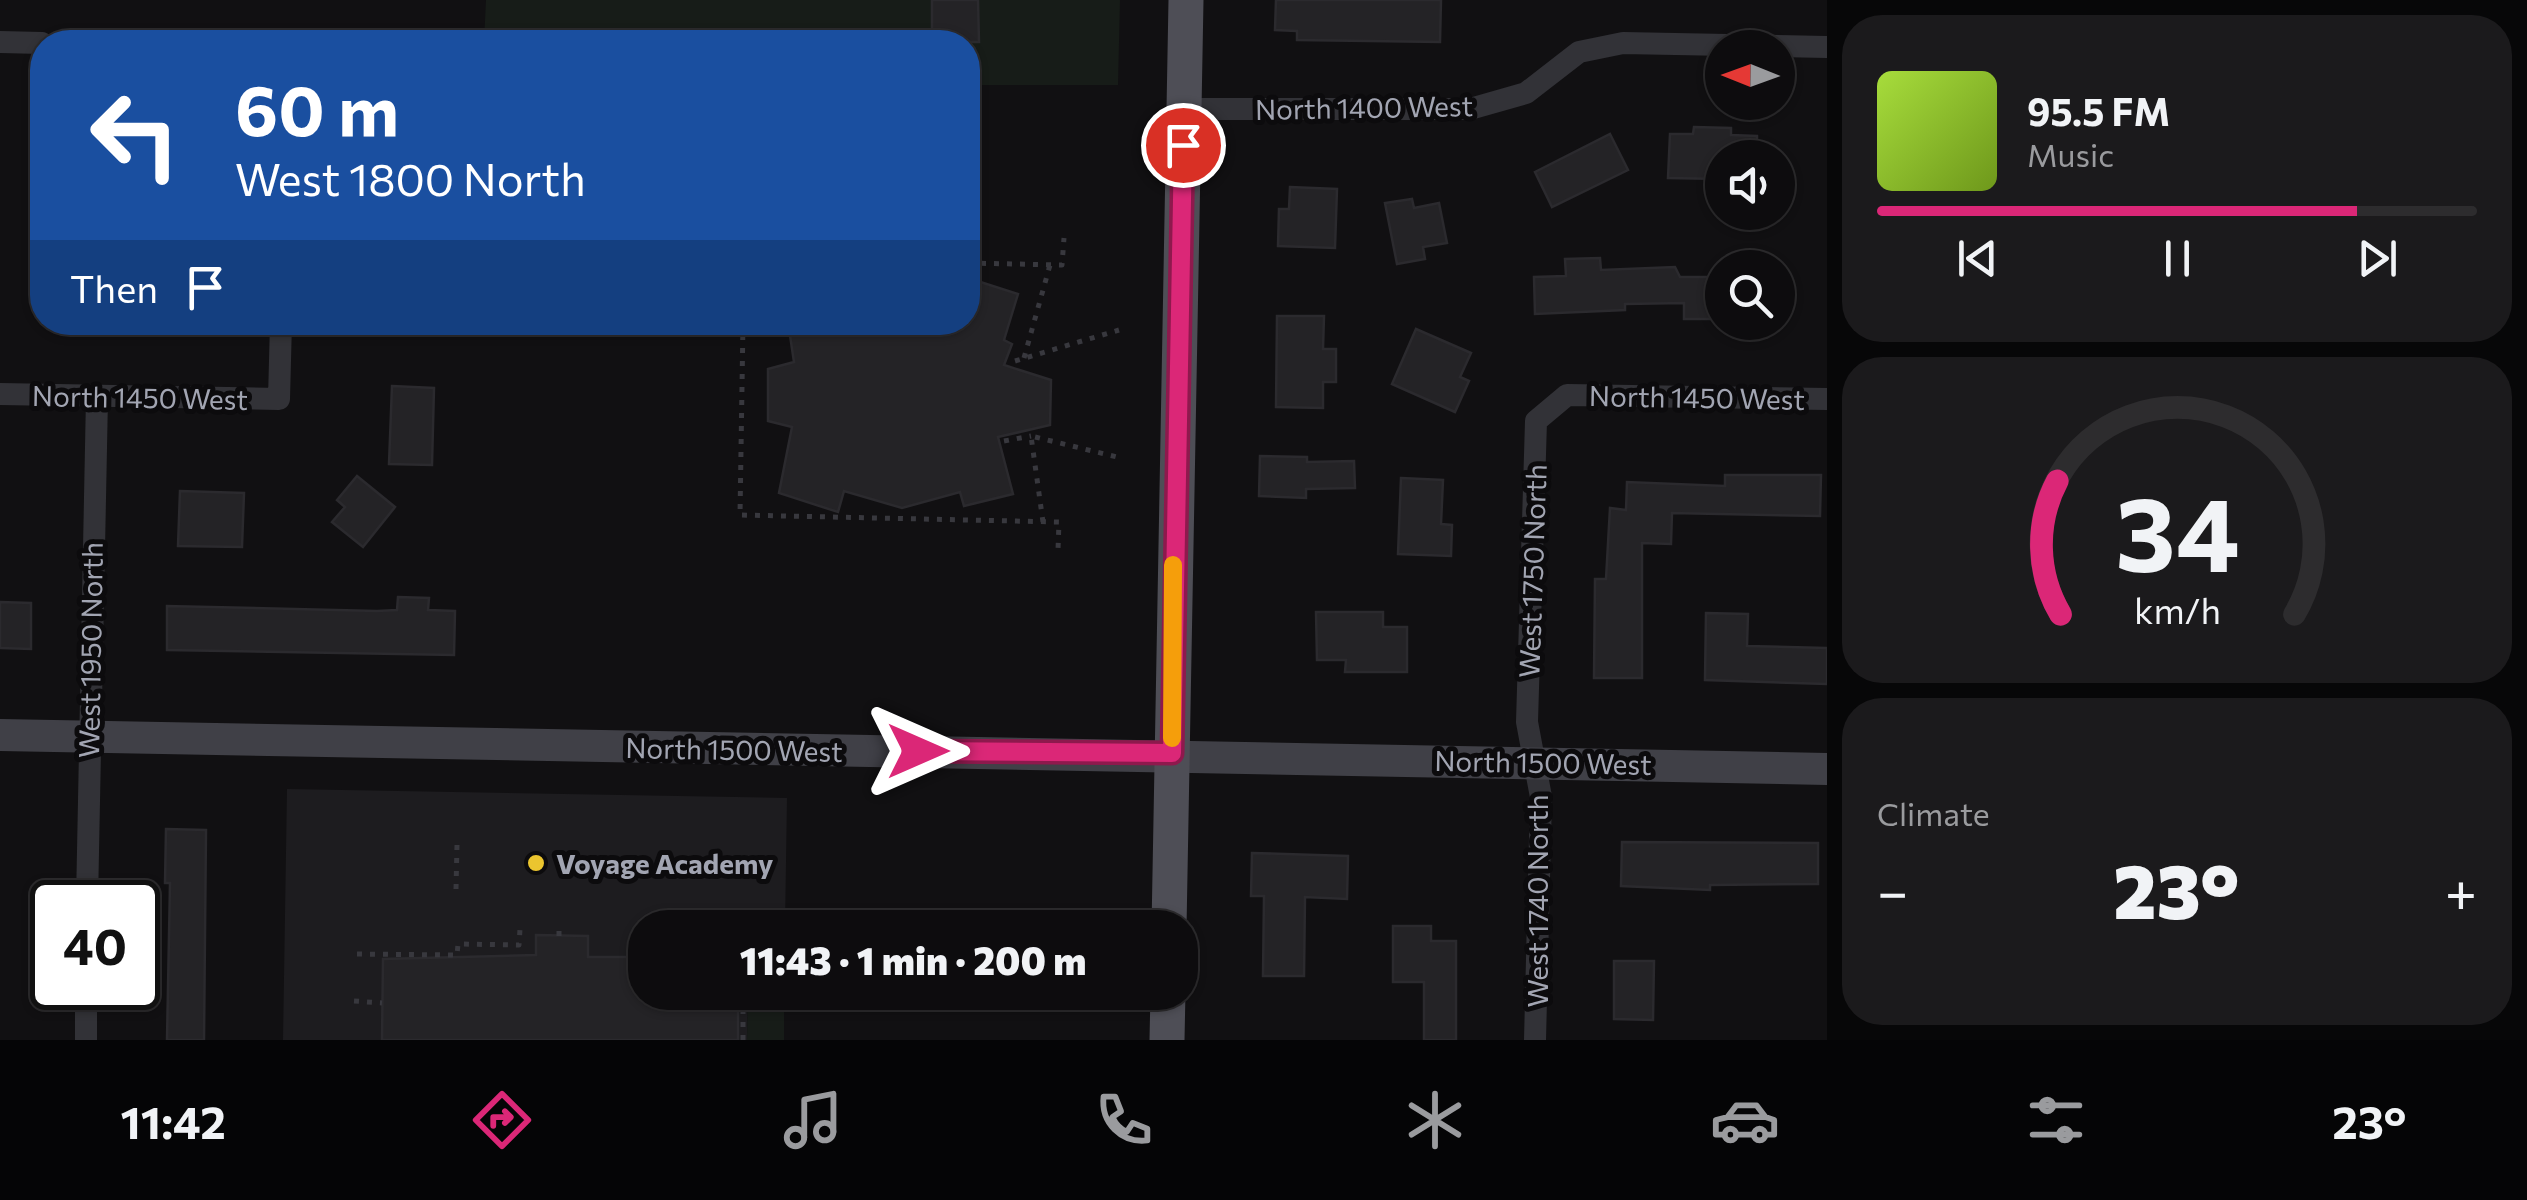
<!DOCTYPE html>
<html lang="en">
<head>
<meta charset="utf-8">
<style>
  :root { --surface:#0d0c0e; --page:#1b1a1c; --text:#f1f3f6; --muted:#9a9b9e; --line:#2d2c2e; --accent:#db2777 }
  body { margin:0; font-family:Commissioner,sans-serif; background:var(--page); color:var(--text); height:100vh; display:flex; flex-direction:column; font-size:38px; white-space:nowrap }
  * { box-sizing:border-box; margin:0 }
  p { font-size:32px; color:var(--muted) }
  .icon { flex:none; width:55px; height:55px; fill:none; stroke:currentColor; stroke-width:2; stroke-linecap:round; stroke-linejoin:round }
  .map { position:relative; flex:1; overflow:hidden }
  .drawer { display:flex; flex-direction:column; gap:15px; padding:15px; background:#070708; width:700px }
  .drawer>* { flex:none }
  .top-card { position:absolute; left:30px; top:30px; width:950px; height:305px; border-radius:40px; box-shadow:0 2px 8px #0004,0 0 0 2px var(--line); background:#1a4fa0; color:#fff; overflow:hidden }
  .needle { width:65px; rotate:271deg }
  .controls { position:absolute; left:1705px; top:30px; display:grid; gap:20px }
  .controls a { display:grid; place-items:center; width:90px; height:90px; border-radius:50%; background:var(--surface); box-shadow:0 2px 8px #0004,0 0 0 2px var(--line); font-size:50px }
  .speed { position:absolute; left:30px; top:880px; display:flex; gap:20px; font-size:50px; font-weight:700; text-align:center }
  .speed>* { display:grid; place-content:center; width:130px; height:130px; border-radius:50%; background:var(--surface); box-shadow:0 2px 8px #0004,0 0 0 2px var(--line); line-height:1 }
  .speed .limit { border:5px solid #111; border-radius:15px; background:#fff; color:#111 }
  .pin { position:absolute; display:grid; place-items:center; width:85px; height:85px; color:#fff; margin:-42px; border:5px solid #fff; border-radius:50%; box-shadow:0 2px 10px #0007 }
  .me { position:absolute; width:110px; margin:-55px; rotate:90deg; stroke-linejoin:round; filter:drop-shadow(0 0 8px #0008) }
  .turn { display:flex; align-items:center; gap:35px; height:210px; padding:0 40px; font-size:45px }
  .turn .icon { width:130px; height:130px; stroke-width:2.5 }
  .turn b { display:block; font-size:70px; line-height:85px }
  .then { display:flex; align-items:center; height:95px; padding:0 40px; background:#0003; gap:20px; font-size:38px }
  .big { font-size:75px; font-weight:800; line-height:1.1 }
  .drawer .widget { flex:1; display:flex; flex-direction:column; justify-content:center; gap:15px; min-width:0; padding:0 35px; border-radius:40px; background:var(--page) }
  .drawer .dial { align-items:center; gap:0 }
  .dial svg { height:260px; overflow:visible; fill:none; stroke:var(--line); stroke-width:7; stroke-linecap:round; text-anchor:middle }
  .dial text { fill:var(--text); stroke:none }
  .song { display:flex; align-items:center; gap:30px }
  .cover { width:120px; height:120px; border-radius:15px; background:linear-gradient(135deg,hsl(80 70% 55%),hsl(80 70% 35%)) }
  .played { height:10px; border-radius:5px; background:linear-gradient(90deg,var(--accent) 80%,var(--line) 80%) }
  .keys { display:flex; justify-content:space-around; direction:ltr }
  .heat { display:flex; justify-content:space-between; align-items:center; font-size:55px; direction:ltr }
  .trip { position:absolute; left:628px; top:910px; width:570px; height:100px; border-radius:40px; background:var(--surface); box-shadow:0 2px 8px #0004,0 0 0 2px var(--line); font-weight:800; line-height:100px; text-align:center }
  .dock { display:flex; height:160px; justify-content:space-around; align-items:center; background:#050506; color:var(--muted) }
  .dock .icon { width:70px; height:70px }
  .dock .active { color:var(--accent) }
  .dock b { font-size:45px; color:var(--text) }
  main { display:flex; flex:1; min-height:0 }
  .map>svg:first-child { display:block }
  .built { fill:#1d1c1f }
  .green { fill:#171c18 }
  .building { fill:#242326; stroke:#2b2a2e; stroke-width:2.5 }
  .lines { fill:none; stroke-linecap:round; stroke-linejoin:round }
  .path { stroke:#38383e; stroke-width:5; stroke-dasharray:5 8; stroke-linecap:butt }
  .street { stroke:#323237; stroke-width:22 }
  .secondary { stroke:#404047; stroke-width:32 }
  .primary { stroke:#4e4e56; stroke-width:35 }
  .route-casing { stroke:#8e194d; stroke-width:25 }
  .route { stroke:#db2777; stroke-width:18 }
  .slow { stroke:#f59e0b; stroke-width:18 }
  .poi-dot { fill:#ebc52f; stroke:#0c0b0d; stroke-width:4 }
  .labels { text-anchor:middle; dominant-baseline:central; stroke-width:10; stroke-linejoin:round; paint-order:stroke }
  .street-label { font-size:28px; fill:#a2a5b2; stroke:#0c0b0d }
  .poi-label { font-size:28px; font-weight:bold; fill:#a2a5b2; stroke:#0c0b0d; text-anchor:start }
</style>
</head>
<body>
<main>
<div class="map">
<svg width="1827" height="1040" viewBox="0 0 1827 1040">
  <rect width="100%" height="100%" fill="#111012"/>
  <path class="built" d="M 287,789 L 787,798 L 785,927 L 645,928 L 645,992 L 748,993 L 747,1040 L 283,1040 Z"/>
  <g class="green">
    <path d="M 486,0 L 1120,0 L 1118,85 L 968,85 L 968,42 L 484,42 Z"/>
    <path d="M 748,993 L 784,993 L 784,1040 L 747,1040 Z"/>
  </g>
  <g class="building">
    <path d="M 932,0 L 978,0 L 979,42 L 932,42 Z"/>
    <path d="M 1276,0 L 1441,0 L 1440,42 L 1297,40 L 1297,31 L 1275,30 Z"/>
    <path d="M 1694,127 L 1731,128 L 1731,135 L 1757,136 L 1757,158 L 1722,158 L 1722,179 L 1668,178 L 1670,134 L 1693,134 Z"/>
    <path d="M 1610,134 L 1628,170 L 1552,207 L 1535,172 Z"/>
    <path d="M 1290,187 L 1337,189 L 1335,248 L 1278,246 L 1279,209 L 1289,209 Z"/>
    <path d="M 1412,199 L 1414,208 L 1439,203 L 1447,243 L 1423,247 L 1425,259 L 1397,264 L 1385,203 Z"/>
    <path d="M 1600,258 L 1601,270 L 1675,267 L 1680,277 L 1722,277 L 1722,319 L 1684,319 L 1684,303 L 1625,304 L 1625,310 L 1535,314 L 1534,277 L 1566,276 L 1565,259 Z"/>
    <path d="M 968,278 L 1018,294 L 1004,340 L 1012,344 L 1004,365 L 1051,380 L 1050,425 L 998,437 L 1013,494 L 964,506 L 960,492 L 902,508 L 844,491 L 838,512 L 779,493 L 792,427 L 768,421 L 768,369 L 794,362 L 788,322 L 968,322 Z"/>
    <path d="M 1277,316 L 1324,316 L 1323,349 L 1336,349 L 1336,382 L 1323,382 L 1323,408 L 1276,407 Z"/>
    <path d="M 1416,329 L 1471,353 L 1460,377 L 1469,381 L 1455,412 L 1392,384 Z"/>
    <path d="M 392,386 L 434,388 L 432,465 L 389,464 Z"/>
    <path d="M 1260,456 L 1307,457 L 1307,462 L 1354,461 L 1355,488 L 1306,489 L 1306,498 L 1259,496 Z"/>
    <path d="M 1725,475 L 1821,475 L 1820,516 L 1672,513 L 1671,544 L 1642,543 L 1642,678 L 1594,678 L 1595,579 L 1606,579 L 1610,508 L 1626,510 L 1627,482 L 1725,486 Z"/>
    <path d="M 357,476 L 395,507 L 363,547 L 332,522 L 345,507 L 337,500 Z"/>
    <path d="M 1401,478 L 1443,480 L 1441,524 L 1452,525 L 1451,556 L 1398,554 Z"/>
    <path d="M 180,491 L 244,493 L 242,547 L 178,546 Z"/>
    <path d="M 398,597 L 429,598 L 428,610 L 455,611 L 454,655 L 167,650 L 167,606 L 377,611 L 397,610 Z"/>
    <path d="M 0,602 L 31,603 L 31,649 L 0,648 Z"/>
    <path d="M 1316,612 L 1383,612 L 1383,627 L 1407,627 L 1407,672 L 1345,672 L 1346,660 L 1317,660 Z"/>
    <path d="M 1706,613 L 1748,614 L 1747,646 L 1827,648 L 1827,684 L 1705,680 Z"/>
    <path d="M 166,829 L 206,830 L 204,1040 L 167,1040 L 170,883 L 165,883 Z"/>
    <path d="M 1622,842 L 1818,843 L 1818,884 L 1710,885 L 1710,890 L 1621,886 Z"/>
    <path d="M 1252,853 L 1348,856 L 1347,899 L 1305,897 L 1304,976 L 1263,976 L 1264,896 L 1251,896 Z"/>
    <path d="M 1393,926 L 1431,926 L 1431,941 L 1456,941 L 1456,1040 L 1424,1040 L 1424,982 L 1393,982 Z"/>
    <path d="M 536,935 L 588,936 L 588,957 L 645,957 L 645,992 L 738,992 L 738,1040 L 382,1040 L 383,959 L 536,955 Z"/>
    <path d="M 1614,961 L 1654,961 L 1653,1020 L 1614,1019 Z"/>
  </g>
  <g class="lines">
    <g class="path">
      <path d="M 968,263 L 1062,265 L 1064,238"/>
      <path d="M 743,322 L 740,515 L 1059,522 L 1058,550"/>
      <path d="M 1024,358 L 1050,265"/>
      <path d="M 1015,361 L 1119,330"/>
      <path d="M 1004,441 L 1031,436"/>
      <path d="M 1043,522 L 1031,436 L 1117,457"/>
      <path d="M 456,889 L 457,845"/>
      <path d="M 559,936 L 559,930"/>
      <path d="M 357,954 L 457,955 L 458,944 L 519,945 L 520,929"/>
      <path d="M 354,1001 L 382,1003"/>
      <path d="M 743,1040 L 743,992"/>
    </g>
    <g class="street">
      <path d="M 0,42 L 42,43"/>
      <path d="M 1184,109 L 1470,109 L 1526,93 L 1579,52 L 1623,43 L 1827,47"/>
      <path d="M 0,394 L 279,399 L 281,322"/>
      <path d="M 87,902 L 97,397"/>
      <path d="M 86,1040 L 86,988"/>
      <path d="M 1535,1040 L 1541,797 L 1527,722 L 1536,421 L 1567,395 L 1827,399"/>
    </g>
    <path class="secondary" d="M 0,735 C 609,748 1218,755 1827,769"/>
    <g class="primary">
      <path d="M 1169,928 L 1186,0"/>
      <path d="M 1167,1040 L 1168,992"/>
    </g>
  </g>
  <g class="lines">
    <g class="route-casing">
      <path id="route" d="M 918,751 L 1172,753 L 1183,145"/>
    </g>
    <use href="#route" class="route"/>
    <path class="slow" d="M 1172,738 L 1173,565"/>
  </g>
  <circle class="poi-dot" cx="536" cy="863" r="10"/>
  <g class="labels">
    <g class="street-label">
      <text transform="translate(1364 107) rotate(-1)">North 1400 West</text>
      <text transform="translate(140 397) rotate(1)">North 1450 West</text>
      <text transform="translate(1697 397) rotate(1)">North 1450 West</text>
      <text transform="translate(1532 571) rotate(-88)">West 1750 North</text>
      <text transform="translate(90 650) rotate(-89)">West 1950 North</text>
      <text transform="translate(734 749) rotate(1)">North 1500 West</text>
      <text transform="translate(1543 762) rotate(1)">North 1500 West</text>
      <text transform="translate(1537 901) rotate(-90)">West 1740 North</text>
    </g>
    <g class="poi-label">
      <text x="556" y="863">Voyage Academy</text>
    </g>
  </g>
</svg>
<div class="controls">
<a><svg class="needle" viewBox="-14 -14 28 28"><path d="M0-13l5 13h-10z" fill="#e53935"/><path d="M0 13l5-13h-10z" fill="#9a9b9e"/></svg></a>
<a><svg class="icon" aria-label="sound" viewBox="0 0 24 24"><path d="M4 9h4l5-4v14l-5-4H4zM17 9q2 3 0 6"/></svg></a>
<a><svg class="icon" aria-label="search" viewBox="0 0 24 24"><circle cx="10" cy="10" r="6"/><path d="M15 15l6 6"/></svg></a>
</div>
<div class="speed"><div class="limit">40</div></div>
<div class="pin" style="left:1183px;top:145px;background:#d93025"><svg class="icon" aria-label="arrive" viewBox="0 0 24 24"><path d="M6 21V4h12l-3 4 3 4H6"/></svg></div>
<svg class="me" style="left:918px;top:751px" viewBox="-20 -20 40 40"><path d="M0-17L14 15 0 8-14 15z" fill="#db2777" stroke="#fff" stroke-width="4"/></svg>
<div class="trip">11:43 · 1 min · 200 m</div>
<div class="top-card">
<div class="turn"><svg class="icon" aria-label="left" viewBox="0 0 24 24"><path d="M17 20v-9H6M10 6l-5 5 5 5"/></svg><div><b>60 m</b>West 1800 North</div></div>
<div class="then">Then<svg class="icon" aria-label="arrive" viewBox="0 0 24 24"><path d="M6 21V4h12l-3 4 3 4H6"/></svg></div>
</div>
</div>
<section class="drawer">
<div class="widget">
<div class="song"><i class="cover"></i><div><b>95.5 FM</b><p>Music</p></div></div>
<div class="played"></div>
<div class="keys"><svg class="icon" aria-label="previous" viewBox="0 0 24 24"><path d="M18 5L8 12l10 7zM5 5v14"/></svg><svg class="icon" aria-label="pause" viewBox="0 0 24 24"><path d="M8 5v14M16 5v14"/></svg><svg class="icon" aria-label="next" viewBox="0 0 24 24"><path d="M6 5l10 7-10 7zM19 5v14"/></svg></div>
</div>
<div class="widget dial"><svg viewBox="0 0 100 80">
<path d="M14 69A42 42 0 1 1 86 69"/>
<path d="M14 69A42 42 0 0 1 13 28" stroke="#db2777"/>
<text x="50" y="56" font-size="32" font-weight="700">34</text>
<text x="50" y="72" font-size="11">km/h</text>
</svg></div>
<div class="widget"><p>Climate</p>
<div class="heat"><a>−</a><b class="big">23°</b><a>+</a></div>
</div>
</section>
</main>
<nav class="dock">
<b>11:42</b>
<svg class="icon active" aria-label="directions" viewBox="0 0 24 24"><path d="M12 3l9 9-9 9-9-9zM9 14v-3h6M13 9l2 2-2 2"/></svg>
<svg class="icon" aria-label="music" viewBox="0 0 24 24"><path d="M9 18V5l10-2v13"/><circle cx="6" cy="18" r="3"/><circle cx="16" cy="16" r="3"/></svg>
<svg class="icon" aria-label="phone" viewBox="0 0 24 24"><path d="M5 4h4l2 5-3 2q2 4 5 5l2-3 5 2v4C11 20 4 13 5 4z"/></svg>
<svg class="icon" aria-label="climate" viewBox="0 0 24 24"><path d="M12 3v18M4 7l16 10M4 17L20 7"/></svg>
<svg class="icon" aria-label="car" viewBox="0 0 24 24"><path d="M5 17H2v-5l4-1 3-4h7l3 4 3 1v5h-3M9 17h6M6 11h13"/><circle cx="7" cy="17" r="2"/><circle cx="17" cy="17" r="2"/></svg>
<svg class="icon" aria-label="filters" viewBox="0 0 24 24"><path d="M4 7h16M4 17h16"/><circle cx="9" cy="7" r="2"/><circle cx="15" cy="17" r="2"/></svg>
<b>23°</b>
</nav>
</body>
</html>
